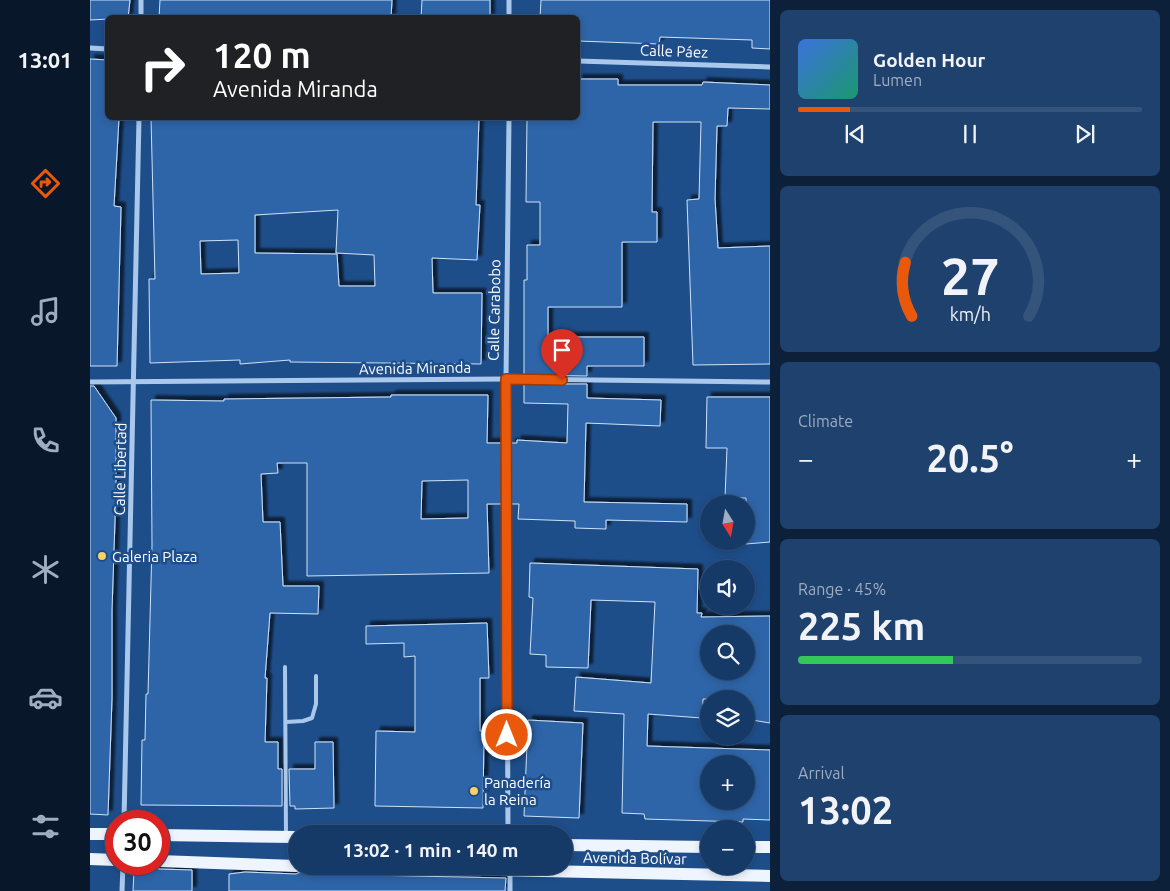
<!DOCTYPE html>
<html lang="en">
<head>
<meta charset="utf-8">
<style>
  :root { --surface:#163a68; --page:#1f416e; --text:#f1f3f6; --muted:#9eadc0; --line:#35547c; --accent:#ea580c }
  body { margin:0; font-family:Ubuntu,sans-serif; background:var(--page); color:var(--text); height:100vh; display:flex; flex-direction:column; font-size:19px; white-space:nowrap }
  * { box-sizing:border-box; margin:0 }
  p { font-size:16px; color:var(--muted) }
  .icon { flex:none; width:28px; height:28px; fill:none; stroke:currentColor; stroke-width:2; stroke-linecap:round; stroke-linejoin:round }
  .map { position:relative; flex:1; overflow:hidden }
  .side { display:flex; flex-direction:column; gap:10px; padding:10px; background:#0c2039; width:400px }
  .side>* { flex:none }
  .banner { position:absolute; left:15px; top:15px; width:475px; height:105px; border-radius:8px; box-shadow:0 2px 8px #0003,0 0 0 1px var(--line); background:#202124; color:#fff; overflow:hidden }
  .needle { width:32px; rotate:169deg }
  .tools { position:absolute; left:610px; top:495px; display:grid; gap:10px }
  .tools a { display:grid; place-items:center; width:55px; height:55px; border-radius:50%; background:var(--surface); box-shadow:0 2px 8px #0003,0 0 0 1px var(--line); font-size:25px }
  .speed { position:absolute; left:15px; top:810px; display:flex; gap:10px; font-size:25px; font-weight:700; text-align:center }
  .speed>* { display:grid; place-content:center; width:65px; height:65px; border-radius:50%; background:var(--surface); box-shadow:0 2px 8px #0003,0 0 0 1px var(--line); line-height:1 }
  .speed .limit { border:8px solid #d22; background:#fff; color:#111 }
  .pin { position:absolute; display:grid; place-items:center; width:42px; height:42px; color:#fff; margin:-51px -21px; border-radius:50% 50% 50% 0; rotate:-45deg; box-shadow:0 0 5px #0007 }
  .pin .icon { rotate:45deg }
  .me { position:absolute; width:55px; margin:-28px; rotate:0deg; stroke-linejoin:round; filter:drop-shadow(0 0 4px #0008) }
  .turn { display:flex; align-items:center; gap:18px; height:105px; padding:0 25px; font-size:22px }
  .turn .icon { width:65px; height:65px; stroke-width:2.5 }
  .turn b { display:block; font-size:35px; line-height:42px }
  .big { font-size:38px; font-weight:700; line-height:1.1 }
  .side .widget { flex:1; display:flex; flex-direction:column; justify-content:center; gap:8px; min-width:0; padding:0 18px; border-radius:8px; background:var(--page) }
  .side .dial { align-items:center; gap:0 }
  .dial svg { height:130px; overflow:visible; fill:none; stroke:var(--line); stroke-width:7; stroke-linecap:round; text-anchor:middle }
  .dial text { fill:var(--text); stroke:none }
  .song { display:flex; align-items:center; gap:15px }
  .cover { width:60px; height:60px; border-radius:8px; background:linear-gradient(135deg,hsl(220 70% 55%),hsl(160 70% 35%)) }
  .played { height:5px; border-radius:2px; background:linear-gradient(90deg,var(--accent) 15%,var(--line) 15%) }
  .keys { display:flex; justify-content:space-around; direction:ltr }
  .heat { display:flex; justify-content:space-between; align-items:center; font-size:28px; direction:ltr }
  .charge { height:8px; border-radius:4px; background:linear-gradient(90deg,#34c759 45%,var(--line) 0) }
  .trip { position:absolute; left:198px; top:825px; width:285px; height:50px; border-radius:25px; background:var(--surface); box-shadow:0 2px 8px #0003,0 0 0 1px var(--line); font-weight:700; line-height:50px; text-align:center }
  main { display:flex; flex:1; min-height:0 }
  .menu { display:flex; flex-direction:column; width:90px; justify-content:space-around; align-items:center; background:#09172a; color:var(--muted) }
  .menu .icon { width:35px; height:35px }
  .menu .active { color:var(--accent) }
  .menu b { font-size:22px; color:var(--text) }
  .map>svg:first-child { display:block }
  .building { fill:#2d65a8; stroke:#cee2f9; fill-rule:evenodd; filter:url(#shadow) }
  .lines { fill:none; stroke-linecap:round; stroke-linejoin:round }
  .service { stroke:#a9c8ec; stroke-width:4 }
  .minor { stroke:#a9c8ec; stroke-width:5 }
  .primary { stroke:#eef5ff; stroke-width:12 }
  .route-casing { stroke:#983908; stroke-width:12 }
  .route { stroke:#ea580c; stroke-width:9 }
  .poi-dot { fill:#fbcf68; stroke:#1e4e8a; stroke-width:2 }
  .labels { text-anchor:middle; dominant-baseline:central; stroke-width:5; stroke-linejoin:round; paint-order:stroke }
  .street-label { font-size:15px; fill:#fff; stroke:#1e4e8a }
  .poi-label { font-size:15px; fill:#fff; stroke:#1e4e8a; text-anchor:start }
</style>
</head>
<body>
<main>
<nav class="menu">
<b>13:01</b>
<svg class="icon active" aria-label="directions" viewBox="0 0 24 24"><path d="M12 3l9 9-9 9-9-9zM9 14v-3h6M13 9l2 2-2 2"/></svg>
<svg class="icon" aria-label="music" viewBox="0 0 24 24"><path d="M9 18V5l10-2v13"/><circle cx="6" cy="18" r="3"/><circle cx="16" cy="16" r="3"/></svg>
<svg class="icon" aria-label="phone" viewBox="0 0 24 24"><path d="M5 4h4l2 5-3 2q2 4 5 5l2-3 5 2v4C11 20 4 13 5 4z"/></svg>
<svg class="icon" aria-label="climate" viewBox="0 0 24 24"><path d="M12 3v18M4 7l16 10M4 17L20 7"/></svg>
<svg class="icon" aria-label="car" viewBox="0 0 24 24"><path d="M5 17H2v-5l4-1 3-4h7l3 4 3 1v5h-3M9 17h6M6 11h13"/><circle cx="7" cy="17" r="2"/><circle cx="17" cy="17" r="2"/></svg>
<svg class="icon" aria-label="filters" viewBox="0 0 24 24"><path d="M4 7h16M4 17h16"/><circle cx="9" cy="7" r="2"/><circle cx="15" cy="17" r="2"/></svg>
</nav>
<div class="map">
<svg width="680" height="891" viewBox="0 0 680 891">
  <defs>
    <filter id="shadow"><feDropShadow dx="4.5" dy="-4.5" stdDeviation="1" flood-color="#0009"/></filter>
  </defs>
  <rect width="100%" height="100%" fill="#1e4e8a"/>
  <g class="building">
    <path d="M 0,0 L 40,0 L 38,18 L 0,20 Z"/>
    <path d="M 70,0 L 302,0 L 301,18 L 69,18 Z"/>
    <path d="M 332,0 L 400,0 L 400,18 L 331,18 Z"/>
    <path d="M 451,0 L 680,0 L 680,49 L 662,48 L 662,40 L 570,37 L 569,44 L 488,41 L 488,18 L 450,18 Z"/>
    <path d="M 0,59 L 18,60 L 18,118 L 29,118 L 24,206 L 31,207 L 27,366 L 0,366 Z"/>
    <path d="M 488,79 L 528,79 L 528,85 L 612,85 L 613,82 L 680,85 L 680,109 L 638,108 L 637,126 L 627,126 L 625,199 L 628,248 L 680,246 L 680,364 L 603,365 L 597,200 L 609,199 L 611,122 L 563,122 L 562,212 L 567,212 L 567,242 L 532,242 L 532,307 L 458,307 L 458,337 L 554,337 L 554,366 L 497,366 L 497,376 L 434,375 L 434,280 L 437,280 L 437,245 L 450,245 L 450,202 L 436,202 L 437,118 L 488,118 Z"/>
    <path d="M 61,118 L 389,118 L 386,205 L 390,205 L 387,260 L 342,258 L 343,293 L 392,293 L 391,364 L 200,362 L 200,360 L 150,364 L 150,360 L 60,363 L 59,279 L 65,279 ZM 248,210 L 246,253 L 284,255 L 285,286 L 249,286 L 247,254 L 165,253 L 165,215 ZM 148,240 L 149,273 L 111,274 L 110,241 Z"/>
    <path d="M 434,384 L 497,384 L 497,398 L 571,400 L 570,426 L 496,423 L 494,502 L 597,504 L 597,522 L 516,520 L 516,529 L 485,528 L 485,521 L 428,519 L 429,504 L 421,504 L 421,443 L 427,443 L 427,440 L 477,443 L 478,404 L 434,403 Z"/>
    <path d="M 0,386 L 4,386 L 26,418 L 26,490 L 22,610 L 22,698 L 18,815 L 0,814 Z"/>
    <path d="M 301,395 L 398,395 L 397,443 L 412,443 L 412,504 L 397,504 L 399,573 L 217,576 L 217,463 L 187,463 L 188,473 L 171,474 L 173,522 L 190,522 L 193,586 L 229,586 L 228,614 L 180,613 L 175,678 L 177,678 L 175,742 L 188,742 L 188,769 L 192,769 L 192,806 L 51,805 L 52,740 L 55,740 L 56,694 L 58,694 L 62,545 L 61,400 L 134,401 L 134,399 L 301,397 ZM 378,480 L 378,518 L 331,519 L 332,481 Z"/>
    <path d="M 617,397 L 680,397 L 680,542 L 656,544 L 656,498 L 635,498 L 637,448 L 616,448 Z"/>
    <path d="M 440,563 L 608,569 L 607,613 L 612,613 L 611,617 L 680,616 L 680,723 L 656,719 L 656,699 L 613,699 L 612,718 L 558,714 L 557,746 L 680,750 L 680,820 L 653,819 L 653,822 L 555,819 L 554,814 L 532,813 L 534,714 L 484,711 L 486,677 L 561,683 L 565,602 L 501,600 L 498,668 L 456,667 L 456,655 L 440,654 L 443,598 L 439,597 ZM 619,634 L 656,634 L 656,671 L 619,671 ZM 619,764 L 659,764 L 658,801 L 619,801 Z"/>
    <path d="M 397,623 L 399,678 L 390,678 L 390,731 L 394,731 L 393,808 L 285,806 L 286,731 L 325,732 L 325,656 L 314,657 L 314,643 L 276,644 L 276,626 Z"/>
    <path d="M 438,720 L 493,723 L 489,818 L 434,816 Z"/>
    <path d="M 225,742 L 243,742 L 244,808 L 205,809 L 205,806 L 200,806 L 199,769 L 225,769 Z"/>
    <path d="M 51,866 L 63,866 L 69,869 L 102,870 L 102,891 L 43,891 L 44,870 Z"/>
    <path d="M 212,871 L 223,871 L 229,874 L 416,878 L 415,891 L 139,891 L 139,874 L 155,872 L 206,874 Z"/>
  </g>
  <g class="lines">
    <g class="service">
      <path d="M 195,667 L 196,835"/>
      <path d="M 196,722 L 213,721 L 222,718 L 226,704 L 226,676"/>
    </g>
    <g class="minor">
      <path d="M 419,0 L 419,18"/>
      <path d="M 51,18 L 51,0"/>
      <path d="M 0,48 L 18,49"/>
      <path d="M 488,61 L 680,67"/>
      <path d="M 0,382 L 416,379 L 680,382"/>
      <path d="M 34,821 L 49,118"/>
      <path d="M 418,834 L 416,379 L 419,118"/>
      <path d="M 420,872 L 420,891"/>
      <path d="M 32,891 L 33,864"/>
    </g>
    <g class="primary">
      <path d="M 0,834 L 26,834"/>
      <path d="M 69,835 L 206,837"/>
      <path d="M 474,845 L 619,847"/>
      <path d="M 656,847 L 680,847"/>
      <path d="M 0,859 L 26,860"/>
      <path d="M 69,861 L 206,866"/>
      <path d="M 229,866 L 680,876"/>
    </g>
  </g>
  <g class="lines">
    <g class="route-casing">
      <path id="route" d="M 417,735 L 416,379 L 472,380"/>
    </g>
    <use href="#route" class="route"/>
  </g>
  <g class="poi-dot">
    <circle cx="12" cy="556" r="5"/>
    <circle cx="384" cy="791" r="5"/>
  </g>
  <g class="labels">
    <g class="street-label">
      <text transform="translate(584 51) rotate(2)">Calle Páez</text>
      <text transform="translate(404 310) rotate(-89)">Calle Carabobo</text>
      <text transform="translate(325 368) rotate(-1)">Avenida Miranda</text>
      <text transform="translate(30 469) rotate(-89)">Calle Libertad</text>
      <text transform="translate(545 858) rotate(1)">Avenida Bolívar</text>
    </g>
    <g class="poi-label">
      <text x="22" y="556">Galeria Plaza</text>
      <text x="394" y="782">Panadería<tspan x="394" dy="17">la Reina</tspan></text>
    </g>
  </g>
</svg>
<div class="tools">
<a><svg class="needle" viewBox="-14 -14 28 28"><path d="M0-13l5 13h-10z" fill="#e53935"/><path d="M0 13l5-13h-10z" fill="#9eadc0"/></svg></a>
<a><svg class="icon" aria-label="sound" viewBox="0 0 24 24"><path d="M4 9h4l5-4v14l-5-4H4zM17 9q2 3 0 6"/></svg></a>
<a><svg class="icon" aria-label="search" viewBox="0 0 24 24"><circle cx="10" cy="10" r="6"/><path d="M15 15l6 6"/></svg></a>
<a><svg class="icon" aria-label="layers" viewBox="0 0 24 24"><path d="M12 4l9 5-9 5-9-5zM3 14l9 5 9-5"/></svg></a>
<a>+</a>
<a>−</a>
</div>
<div class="speed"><div class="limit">30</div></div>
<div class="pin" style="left:472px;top:380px;background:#d93025"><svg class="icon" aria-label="arrive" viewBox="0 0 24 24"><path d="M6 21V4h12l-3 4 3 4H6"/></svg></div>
<svg class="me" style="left:417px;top:735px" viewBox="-20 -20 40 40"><circle r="17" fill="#ea580c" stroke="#fff" stroke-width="3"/><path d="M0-11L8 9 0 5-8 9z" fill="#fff"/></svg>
<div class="trip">13:02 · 1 min · 140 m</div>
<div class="banner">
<div class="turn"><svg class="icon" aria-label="right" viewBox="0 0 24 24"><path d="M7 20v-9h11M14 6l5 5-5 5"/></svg><div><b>120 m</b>Avenida Miranda</div></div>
</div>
</div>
<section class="side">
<div class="widget">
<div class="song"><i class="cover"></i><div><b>Golden Hour</b><p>Lumen</p></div></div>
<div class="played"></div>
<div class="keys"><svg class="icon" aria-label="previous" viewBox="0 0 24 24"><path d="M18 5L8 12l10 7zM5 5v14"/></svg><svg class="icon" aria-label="pause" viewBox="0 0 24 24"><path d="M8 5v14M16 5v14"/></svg><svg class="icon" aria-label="next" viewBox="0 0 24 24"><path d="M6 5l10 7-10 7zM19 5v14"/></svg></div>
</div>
<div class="widget dial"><svg viewBox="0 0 100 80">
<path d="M14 69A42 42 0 1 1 86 69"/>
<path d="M14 69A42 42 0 0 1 10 36" stroke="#ea580c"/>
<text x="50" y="56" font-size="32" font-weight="700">27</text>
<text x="50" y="72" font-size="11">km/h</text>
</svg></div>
<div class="widget"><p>Climate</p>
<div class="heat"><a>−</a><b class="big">20.5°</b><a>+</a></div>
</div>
<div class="widget"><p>Range · 45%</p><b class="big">225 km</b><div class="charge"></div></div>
<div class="widget"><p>Arrival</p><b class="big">13:02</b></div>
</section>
</main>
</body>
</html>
